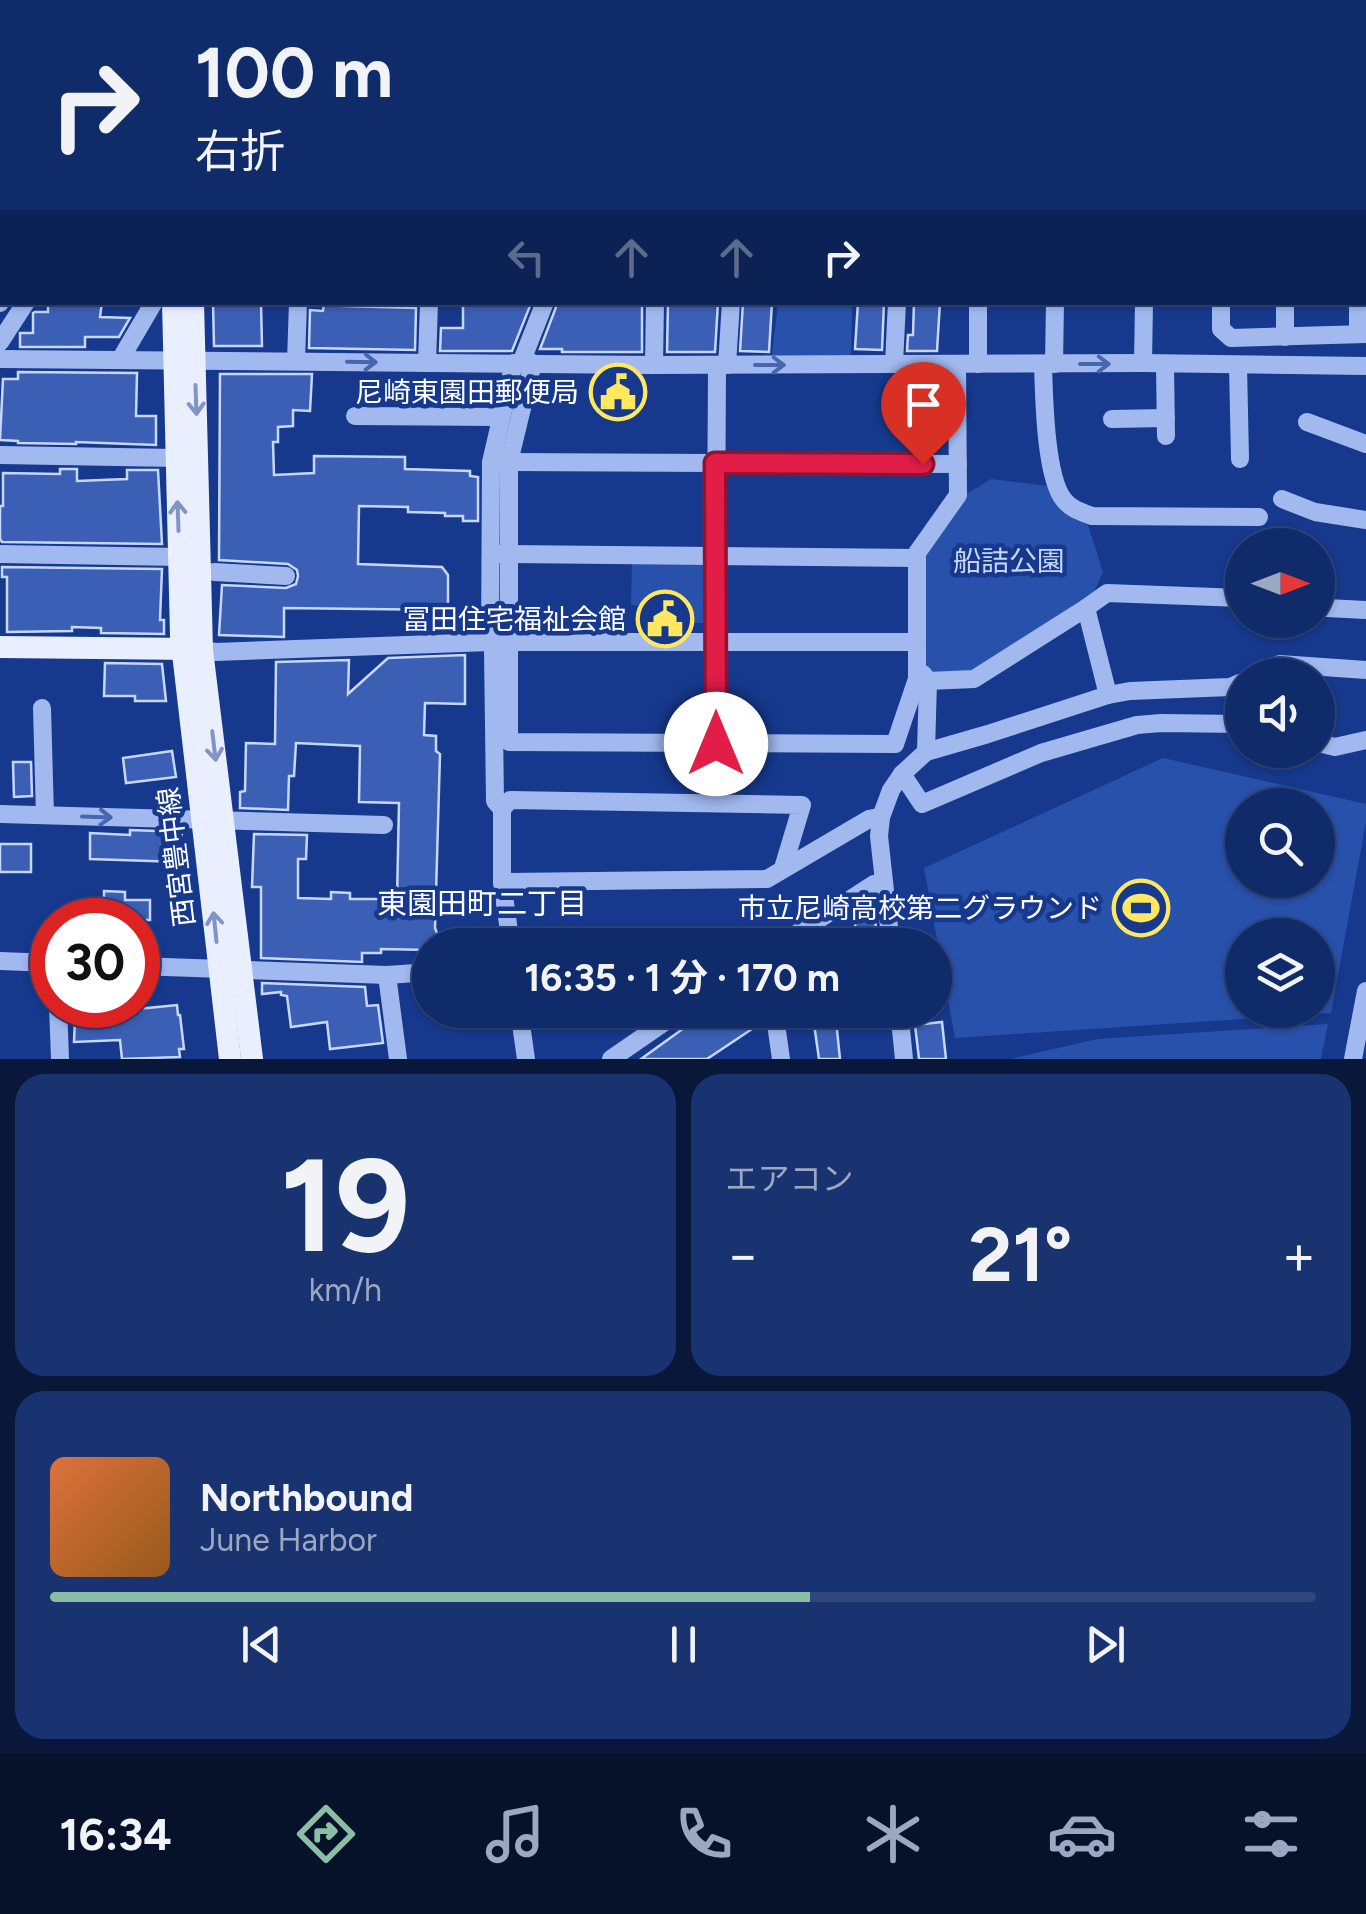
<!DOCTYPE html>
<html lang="ja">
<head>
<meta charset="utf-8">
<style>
  :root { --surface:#102b6a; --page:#193370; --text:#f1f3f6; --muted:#9ca7c1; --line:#30477e; --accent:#8abfa5 }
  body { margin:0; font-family:Figtree,"Noto Sans JP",sans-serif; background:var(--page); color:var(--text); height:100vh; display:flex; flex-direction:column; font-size:38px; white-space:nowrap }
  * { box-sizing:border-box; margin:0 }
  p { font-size:32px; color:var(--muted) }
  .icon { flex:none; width:55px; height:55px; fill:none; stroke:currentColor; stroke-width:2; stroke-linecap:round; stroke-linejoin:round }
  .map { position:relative; height:1059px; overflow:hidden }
  .side { display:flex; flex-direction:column; gap:15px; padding:15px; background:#09183a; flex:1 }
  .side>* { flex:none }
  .guide { position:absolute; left:0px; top:0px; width:1368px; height:305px; box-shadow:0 2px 8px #0004,0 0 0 2px var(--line); background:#102b6a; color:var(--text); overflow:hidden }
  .needle { width:65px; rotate:90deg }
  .fabs { position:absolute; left:1225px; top:528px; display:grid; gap:20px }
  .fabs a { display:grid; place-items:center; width:110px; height:110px; border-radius:50%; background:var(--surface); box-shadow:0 2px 8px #0004,0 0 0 2px var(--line); font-size:50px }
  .speed { position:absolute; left:30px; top:898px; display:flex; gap:20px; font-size:50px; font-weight:700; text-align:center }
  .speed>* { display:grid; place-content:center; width:130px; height:130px; border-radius:50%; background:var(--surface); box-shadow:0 2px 8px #0004,0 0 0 2px var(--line); line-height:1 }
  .speed .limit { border:15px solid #d22; background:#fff; color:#111 }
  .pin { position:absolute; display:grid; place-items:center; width:85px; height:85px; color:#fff; margin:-102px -42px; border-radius:50% 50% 50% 0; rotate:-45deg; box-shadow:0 0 10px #0007 }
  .pin .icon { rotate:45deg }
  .me { position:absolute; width:110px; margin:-55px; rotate:0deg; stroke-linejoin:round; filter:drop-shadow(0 0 8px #0008) }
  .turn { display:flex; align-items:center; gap:35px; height:210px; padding:0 30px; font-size:45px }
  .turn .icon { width:130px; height:130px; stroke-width:2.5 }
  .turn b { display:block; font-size:70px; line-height:85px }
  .lanes { display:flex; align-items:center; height:95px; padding:0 30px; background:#0003; justify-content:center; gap:50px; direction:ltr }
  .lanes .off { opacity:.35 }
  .big { font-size:75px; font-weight:700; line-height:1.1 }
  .side .widget { flex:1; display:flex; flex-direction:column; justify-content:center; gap:15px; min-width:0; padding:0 35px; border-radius:30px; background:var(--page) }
  .side .dial { align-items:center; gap:0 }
  .dial b { font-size:130px; line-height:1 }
  .song { display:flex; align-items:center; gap:30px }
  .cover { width:120px; height:120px; border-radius:15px; background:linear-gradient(135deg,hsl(20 70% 55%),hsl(30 70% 35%)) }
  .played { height:10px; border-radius:5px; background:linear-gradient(90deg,var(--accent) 60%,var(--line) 60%) }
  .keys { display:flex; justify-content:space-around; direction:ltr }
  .heat { display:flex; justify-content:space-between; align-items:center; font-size:55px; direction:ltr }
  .side .tiles { flex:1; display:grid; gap:15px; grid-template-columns:1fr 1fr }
  .widget:last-child { grid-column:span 2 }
  .trip { position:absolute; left:412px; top:928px; width:540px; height:100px; border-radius:50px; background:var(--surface); box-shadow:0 2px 8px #0004,0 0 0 2px var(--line); font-weight:700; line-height:100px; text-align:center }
  .dock { display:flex; height:160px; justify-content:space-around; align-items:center; background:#06112a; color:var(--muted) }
  .dock .icon { width:70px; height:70px }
  .dock .current { color:var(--accent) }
  .dock b { font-size:45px; color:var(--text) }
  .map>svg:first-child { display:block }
  .green { fill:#2851ac; fill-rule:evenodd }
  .building { fill:#3a5fb4; stroke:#c7d7fb; stroke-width:2.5 }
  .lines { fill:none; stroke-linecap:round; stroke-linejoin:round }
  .minor { stroke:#a1b9ef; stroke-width:18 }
  .major { stroke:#eaefff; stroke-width:22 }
  .oneway { stroke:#4766af }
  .oneway2 { stroke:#8094c6 }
  .route-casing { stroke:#92132f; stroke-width:25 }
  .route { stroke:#e11d48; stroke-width:18 }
  .labels { text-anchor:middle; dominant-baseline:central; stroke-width:9; stroke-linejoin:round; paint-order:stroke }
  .poi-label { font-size:28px; fill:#fff; stroke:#16398d; text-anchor:end }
  .park-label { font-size:28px; fill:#c7d7fb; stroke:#16398d }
  .street-label { font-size:28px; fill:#fff; stroke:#16398d }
  .neighbourhood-label { font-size:30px; fill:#fff; stroke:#16398d }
</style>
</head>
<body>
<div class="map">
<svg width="1366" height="1059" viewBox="0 0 1366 1059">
  <rect width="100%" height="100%" fill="#16398d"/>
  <g class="green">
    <path d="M 778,303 L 852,303 L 851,357 L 772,355 Z"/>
    <path d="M 991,479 L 1048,486 L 1087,522 L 1103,572 L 1094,592 L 973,675 L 935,677 L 926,668 L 924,554 L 965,495 Z"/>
    <path d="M 632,564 L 703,564 L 708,572 L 707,623 L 686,623 L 685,606 L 631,605 Z"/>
    <path d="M 1163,758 L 1366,804 L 1366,822 L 1331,1013 L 955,1038 L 924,868 ZM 1318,805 L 1318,880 L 1242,880 L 1242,805 ZM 1318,935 L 1318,1010 L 1242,1010 L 1242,935 Z"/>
    <path d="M 1328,1024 L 1321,1059 L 1010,1059 L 1097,1039 Z"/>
  </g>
  <g class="building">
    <path d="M 48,302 L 102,302 L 100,317 L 130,318 L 119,337 L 85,337 L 85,347 L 20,347 L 20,333 L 33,333 L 33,313 L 35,312 L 48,312 Z"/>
    <path d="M 213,302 L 261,302 L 262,346 L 214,346 Z"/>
    <path d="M 463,302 L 529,302 L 530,306 L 512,351 L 440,351 L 441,328 L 463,328 Z"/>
    <path d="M 558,302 L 642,302 L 642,352 L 562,352 L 562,349 L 540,349 Z"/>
    <path d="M 697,302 L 718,302 L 715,352 L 667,352 L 668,303 Z"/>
    <path d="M 743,302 L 772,302 L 769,352 L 740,351 Z"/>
    <path d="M 858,302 L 884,302 L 882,350 L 855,349 Z"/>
    <path d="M 914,302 L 940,302 L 937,351 L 907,351 L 908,335 L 913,335 Z"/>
    <path d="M 324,303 L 344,304 L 344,306 L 416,308 L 415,350 L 309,348 L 310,310 L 323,311 Z"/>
    <path d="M 18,372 L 137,373 L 136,416 L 156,416 L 156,445 L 76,442 L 76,444 L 18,443 L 18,441 L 0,440 L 3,379 L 18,379 Z"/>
    <path d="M 220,374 L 312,374 L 310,411 L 293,410 L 293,426 L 278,427 L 278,442 L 273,442 L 274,475 L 314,473 L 314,456 L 405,457 L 405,469 L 470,471 L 470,476 L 478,477 L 478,521 L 463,521 L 463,516 L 445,516 L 445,513 L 408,512 L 408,507 L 359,506 L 358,564 L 442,567 L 448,575 L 448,610 L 284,608 L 284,637 L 219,635 L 222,585 L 286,588 L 296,584 L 298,576 L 297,570 L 288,564 L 219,560 Z"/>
    <path d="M 604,377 L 631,377 L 631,408 L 615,409 L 615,405 L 603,405 Z"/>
    <path d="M 60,469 L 77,469 L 77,481 L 127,479 L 127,470 L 158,470 L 162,544 L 2,542 L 0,539 L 0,506 L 3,506 L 3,473 L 60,474 Z"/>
    <path d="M 2,567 L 162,569 L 160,620 L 164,620 L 164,634 L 101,633 L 101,628 L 72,627 L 72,631 L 7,632 L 7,577 L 2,577 Z"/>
    <path d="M 648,609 L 683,609 L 683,629 L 648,630 Z"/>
    <path d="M 465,655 L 465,704 L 425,703 L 424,735 L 436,736 L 436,751 L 440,754 L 435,928 L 437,933 L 437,945 L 430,945 L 430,950 L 381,949 L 381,953 L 362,953 L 362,962 L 261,958 L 261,887 L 252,887 L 254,834 L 307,835 L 306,859 L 298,859 L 298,898 L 331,899 L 331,892 L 350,893 L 350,899 L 397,899 L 399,803 L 359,802 L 360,746 L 296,743 L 294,776 L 289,776 L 288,810 L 240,808 L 240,792 L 245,791 L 246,743 L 275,744 L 276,662 L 349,660 L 348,694 L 388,658 Z"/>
    <path d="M 105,663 L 162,664 L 166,701 L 135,701 L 135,696 L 104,696 Z"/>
    <path d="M 172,751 L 176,777 L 126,783 L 123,758 Z"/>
    <path d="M 13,762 L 31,762 L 32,796 L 14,797 Z"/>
    <path d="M 130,830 L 182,832 L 180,862 L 90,859 L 90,833 L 130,835 Z"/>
    <rect x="0" y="844" width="31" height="28"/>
    <path d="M 104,891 L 125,892 L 125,900 L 150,900 L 150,920 L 104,920 Z"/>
    <path d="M 867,903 L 874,903 L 877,945 L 857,945 L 854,912 Z"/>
    <path d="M 262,983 L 365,987 L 367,1006 L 378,1005 L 383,1043 L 330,1049 L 327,1022 L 291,1027 L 287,996 L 281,995 L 281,992 L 262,994 Z"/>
    <path d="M 177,1005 L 178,1015 L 180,1015 L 184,1049 L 179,1049 L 180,1057 L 122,1059 L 120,1040 L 74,1042 L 75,1019 L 118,1021 L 124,1020 L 130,1011 L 138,1012 L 138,1009 Z"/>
    <path d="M 709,1010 L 762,1010 L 762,1016 L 755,1021 L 758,1025 L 707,1059 L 641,1059 Z"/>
    <path d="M 812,1010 L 835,1010 L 840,1059 L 819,1059 Z"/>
    <path d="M 942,1022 L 946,1059 L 919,1059 L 915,1025 Z"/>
  </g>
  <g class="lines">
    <g class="minor">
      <path d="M 996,0 L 1032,2"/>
      <path d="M 1113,0 L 1113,2"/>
      <path d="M 311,2 L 311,0"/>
      <path d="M 575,2 L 575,0"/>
      <path d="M 792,2 L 793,0"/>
      <path d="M 1365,9 L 1366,9"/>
      <path d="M 0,23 L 2,24"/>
      <path d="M 1365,93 L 1366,93"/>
      <path d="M 0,167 L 2,167"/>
      <path d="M 1221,302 L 1221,329 L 1231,338 L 1366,334"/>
      <path d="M 1285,302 L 1285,337"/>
      <path d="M 1358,302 L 1358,334"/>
      <path d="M 0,303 L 2,299"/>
      <path d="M 0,342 L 26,302"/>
      <path d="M 0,359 L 654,365 L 1143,363 L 1366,366"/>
      <path d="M 120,360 L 154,302"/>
      <path d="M 296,361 L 298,302"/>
      <path d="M 427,363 L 429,302"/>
      <path d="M 521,363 L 545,302"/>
      <path d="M 533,363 L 509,462 L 509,742 L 895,744 L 917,679 L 917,553 L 958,495 L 957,364"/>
      <path d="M 1143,363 L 1144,302"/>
      <path d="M 894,364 L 897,302"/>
      <path d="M 978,364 L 978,302"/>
      <path d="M 1043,364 C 1044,395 1045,477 1064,500 C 1071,509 1081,512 1092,516 L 1259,517"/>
      <path d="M 1054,364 L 1055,302"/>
      <path d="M 1165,364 L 1166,436"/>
      <path d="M 654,365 L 655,302"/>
      <path d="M 727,365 L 731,302"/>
      <path d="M 1238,365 L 1240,459"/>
      <path d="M 355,416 L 500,417"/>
      <path d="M 1112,419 L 1166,418"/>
      <path d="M 1307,422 L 1366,444"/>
      <path d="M 0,455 L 176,458"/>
      <path d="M 501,462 L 958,464"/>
      <path d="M 1282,499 L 1315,512 L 1366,520"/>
      <path d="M 0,554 L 179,557"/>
      <path d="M 499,554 L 917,558"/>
      <path d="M 214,572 L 286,576"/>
      <path d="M 1318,604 L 1327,608 L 1366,610"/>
      <path d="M 202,650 L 216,652 L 490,642 L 917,642"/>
      <path d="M 923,674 L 928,681 L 926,752"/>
      <path d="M 1256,675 L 1280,664 L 1366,670"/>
      <path d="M 928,681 L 974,679 L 1086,608"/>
      <path d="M 1108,695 L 1086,608 L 1107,593 L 1242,598"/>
      <path d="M 42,708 L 45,815"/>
      <path d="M 1318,743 L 1335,747 L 1366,740"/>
      <path d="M 715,744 L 717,365"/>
      <path d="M 902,774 L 922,804 L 1041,753 L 1137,725 L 1161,723 L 1242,724"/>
      <path d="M 502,809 L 510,800 L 802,805 L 783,868"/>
      <path d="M 0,814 L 384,825"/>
      <path d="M 502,882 L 767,879 L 869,819 L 881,817"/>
      <path d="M 511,945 L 502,882 L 502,809 L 495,801 L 493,650 L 490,642 L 491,462 L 514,363"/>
      <path d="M 779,945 L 874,884 L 883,883"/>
      <path d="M 891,945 L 879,836 L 881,817 L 891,790 L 902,774 L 926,752 L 988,734 L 1108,695 L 1130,691 L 1230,687 L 1242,682"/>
      <path d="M 0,961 L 52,963"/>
      <path d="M 138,966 L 387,975 L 430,972"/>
      <path d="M 387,975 L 398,1059"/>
      <path d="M 58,1005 L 60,1059"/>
      <path d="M 58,1006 L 118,1009"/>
      <path d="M 519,1010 L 526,1059"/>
      <path d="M 774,1010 L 781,1059"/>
      <path d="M 899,1010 L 904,1059"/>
      <path d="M 611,1059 L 682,1010"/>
      <path d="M 1353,1059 L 1366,991"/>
    </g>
    <g class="major">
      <path d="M 179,2 L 179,0"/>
      <path d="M 173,302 L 181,636 L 230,1059"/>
      <path d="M 193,302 L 202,650 L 252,1059"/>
      <path d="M 0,647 L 194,649"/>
    </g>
  </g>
  <defs><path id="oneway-shaft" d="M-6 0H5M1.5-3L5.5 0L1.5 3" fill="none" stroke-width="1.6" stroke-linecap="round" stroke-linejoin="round" transform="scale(2.5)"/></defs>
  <g class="oneway">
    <use href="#oneway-shaft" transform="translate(362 362) rotate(1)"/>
    <use href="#oneway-shaft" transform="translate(1095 364)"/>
    <use href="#oneway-shaft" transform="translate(770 365)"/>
    <use href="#oneway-shaft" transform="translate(97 817) rotate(2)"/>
  </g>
  <g class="oneway2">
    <use href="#oneway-shaft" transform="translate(196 400) rotate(88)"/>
    <use href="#oneway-shaft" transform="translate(178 516) rotate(-92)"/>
    <use href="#oneway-shaft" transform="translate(214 746) rotate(83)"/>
    <use href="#oneway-shaft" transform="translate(215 927) rotate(-96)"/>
  </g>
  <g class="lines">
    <g class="route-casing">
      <path id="route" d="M 716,744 L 715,463 L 923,464"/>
    </g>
    <use href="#route" class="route"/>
  </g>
  <defs>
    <g id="civic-ring" transform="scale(2.875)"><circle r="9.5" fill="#16398d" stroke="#ffe860" stroke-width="1.5"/><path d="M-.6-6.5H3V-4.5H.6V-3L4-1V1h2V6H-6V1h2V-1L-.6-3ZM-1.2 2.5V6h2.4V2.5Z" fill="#ffe860"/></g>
    <g id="stadium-ring" transform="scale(2.875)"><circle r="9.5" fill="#16398d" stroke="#ffe860" stroke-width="1.5"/><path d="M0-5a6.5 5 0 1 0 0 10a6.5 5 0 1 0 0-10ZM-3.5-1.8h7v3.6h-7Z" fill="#ffe860"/></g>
  </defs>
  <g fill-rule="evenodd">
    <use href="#civic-ring" x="618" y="392"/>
    <use href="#civic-ring" x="665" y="619"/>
    <use href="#stadium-ring" x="1141" y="908"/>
  </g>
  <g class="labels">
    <g class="poi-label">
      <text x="579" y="392">尼崎東園田郵便局</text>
      <text x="626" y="619">冨田住宅福祉会館</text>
      <text x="1102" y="908">市立尼崎高校第二グラウンド</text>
    </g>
    <g class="park-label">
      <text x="1009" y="561">船詰公園</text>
    </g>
    <g class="street-label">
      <text transform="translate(176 857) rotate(-97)">西宮豊中線</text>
    </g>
    <g class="neighbourhood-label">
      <text x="482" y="903">東園田町二丁目</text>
    </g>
  </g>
</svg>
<div class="fabs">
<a><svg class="needle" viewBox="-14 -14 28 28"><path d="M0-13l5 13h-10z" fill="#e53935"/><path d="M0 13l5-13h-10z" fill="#9ca7c1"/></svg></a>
<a><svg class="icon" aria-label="sound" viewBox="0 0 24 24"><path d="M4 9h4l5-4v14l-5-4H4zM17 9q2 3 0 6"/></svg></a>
<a><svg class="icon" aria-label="search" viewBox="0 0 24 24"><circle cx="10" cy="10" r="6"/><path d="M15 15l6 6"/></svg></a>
<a><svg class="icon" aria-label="layers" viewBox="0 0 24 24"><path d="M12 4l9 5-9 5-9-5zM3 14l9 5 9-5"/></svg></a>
</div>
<div class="speed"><div class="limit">30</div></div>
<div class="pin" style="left:923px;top:464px;background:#d93025"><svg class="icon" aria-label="arrive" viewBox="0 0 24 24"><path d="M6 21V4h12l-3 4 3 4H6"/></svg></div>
<svg class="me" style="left:716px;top:744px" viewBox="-20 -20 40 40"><circle r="19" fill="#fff"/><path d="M0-13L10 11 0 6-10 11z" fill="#e11d48"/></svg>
<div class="trip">16:35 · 1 分 · 170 m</div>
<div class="guide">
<div class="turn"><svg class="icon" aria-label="right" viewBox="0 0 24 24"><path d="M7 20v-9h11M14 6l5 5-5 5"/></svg><div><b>100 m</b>右折</div></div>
<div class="lanes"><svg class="icon off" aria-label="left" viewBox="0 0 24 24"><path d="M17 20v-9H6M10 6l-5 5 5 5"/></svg><svg class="icon off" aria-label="ahead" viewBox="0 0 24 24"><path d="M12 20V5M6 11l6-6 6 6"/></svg><svg class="icon off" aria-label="ahead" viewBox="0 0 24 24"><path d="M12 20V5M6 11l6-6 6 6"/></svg><svg class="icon" aria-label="right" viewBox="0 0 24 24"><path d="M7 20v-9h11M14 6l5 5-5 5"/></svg></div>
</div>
</div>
<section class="side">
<div class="tiles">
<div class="widget dial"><b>19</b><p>km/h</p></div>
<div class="widget"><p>エアコン</p>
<div class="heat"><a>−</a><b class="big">21°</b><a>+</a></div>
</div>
<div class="widget">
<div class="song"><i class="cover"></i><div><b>Northbound</b><p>June Harbor</p></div></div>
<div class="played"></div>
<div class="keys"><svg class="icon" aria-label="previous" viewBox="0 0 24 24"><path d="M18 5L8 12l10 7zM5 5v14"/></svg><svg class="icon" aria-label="pause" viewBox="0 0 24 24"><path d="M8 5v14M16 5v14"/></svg><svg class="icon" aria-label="next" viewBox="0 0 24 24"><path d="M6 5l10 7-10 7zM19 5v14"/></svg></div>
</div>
</div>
</section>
<nav class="dock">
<b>16:34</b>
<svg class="icon current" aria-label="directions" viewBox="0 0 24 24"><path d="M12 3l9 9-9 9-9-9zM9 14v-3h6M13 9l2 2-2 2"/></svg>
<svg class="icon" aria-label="music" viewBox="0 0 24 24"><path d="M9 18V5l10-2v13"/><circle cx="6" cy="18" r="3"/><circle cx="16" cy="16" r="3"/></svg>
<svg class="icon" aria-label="phone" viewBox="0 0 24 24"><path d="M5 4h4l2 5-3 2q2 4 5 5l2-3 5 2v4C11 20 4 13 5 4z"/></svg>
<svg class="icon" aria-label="climate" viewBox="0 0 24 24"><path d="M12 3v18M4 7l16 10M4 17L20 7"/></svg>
<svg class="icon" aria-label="car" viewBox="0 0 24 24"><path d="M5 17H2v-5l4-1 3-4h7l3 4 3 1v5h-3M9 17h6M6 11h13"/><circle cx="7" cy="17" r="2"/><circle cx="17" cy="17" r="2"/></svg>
<svg class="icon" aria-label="filters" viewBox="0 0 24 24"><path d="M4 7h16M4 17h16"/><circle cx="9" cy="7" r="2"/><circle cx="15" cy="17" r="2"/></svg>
</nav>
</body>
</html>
